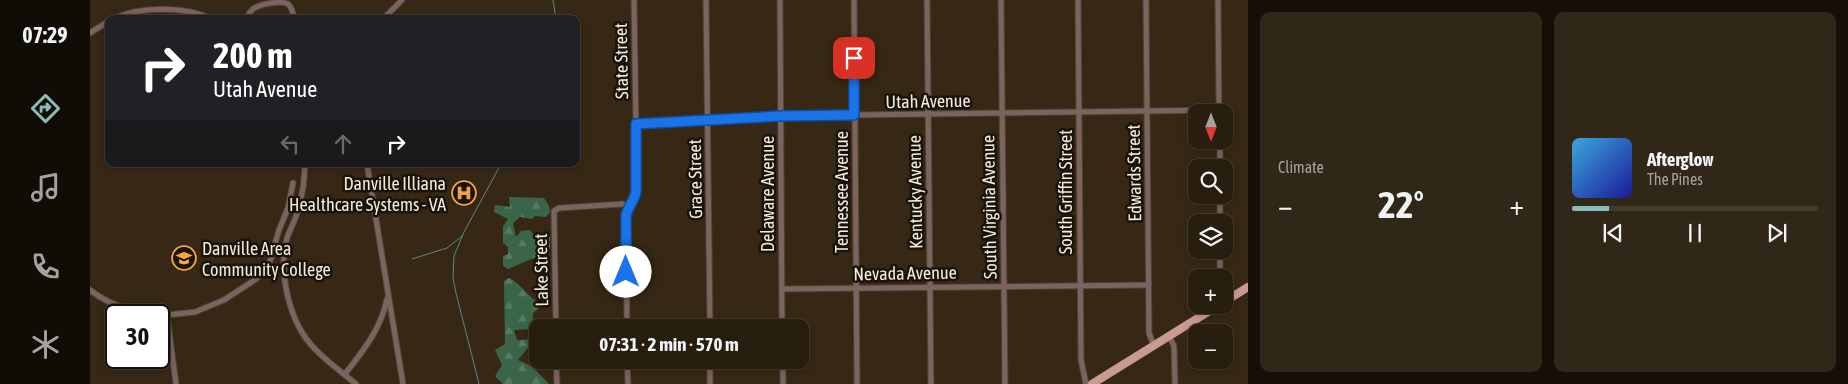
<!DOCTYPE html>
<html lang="en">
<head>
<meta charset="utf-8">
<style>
  :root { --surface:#281e0f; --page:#302718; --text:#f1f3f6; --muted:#a5a29e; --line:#443c2f; --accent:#8bbbb9 }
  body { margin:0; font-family:"Asap Condensed",sans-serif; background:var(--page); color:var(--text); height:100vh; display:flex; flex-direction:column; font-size:19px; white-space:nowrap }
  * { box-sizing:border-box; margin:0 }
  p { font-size:16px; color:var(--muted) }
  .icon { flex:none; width:28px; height:28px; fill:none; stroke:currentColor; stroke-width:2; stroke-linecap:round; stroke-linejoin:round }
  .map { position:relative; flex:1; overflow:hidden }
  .sheet { display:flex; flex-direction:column; gap:12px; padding:12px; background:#161008; width:600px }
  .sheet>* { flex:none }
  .hud { position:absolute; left:15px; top:15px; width:475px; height:152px; border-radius:10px; box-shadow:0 2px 8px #0003,0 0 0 1px var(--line); background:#202124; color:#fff; overflow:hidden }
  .needle { width:32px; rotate:180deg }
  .buttons { position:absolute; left:1098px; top:104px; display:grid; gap:10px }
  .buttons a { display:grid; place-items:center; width:45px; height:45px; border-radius:10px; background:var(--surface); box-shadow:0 2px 8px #0003,0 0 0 1px var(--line); font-size:25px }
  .speed { position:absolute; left:15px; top:304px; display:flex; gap:10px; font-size:25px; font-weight:700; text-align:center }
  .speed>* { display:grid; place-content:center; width:65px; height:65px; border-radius:50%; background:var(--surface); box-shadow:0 2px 8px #0003,0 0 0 1px var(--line); line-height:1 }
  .speed .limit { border:2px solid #111; border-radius:8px; background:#fff; color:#111 }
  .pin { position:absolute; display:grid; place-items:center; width:42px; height:42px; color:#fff; margin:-21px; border-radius:10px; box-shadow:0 2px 8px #0006 }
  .me { position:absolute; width:55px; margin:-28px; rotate:0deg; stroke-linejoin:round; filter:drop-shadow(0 0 4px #0008) }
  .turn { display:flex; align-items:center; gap:18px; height:105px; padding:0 25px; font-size:22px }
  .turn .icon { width:65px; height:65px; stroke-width:2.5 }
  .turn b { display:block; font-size:35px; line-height:42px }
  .lanes { display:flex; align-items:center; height:48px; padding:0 25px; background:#0003; justify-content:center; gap:25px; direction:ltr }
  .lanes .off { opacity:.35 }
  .big { font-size:38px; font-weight:700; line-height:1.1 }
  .sheet .card { flex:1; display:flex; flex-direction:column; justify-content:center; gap:8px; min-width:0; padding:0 18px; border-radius:10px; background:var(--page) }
  .song { display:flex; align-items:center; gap:15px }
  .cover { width:60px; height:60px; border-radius:8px; background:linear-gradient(135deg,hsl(200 70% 55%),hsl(240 70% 35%)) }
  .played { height:5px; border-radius:2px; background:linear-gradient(90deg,var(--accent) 15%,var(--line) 15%) }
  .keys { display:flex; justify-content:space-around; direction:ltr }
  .heat { display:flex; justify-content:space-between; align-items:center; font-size:28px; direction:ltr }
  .sheet .tiles { flex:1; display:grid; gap:12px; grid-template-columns:repeat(2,1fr) }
  .trip { position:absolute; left:439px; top:319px; width:280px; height:50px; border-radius:10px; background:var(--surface); box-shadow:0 2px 8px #0003,0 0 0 1px var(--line); font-weight:700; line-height:50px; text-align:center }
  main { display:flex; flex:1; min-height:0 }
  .menu { display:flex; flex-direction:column; width:90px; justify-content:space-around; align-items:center; background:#100c06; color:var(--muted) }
  .menu .icon { width:35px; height:35px }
  .menu .current { color:var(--accent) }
  .menu b { font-size:22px; color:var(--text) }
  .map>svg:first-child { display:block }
  .forest { fill:url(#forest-firs) }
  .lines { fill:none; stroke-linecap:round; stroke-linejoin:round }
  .stream { stroke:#59888b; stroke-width:1 }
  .minor-casing { stroke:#514330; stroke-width:7 }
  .primary-casing { stroke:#514330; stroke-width:9 }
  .minor { stroke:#7a6360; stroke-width:5 }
  .primary { stroke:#c99a93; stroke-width:8 }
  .route-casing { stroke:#114b97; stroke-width:12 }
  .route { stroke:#1a73e8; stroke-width:9 }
  .labels { text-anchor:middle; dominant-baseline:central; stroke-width:5; stroke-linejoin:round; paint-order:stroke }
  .street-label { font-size:18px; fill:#f4ebde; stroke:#19130a }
  .poi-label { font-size:18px; fill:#f4ebde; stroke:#19130a; text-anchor:end }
</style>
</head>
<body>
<main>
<nav class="menu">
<b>07:29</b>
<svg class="icon current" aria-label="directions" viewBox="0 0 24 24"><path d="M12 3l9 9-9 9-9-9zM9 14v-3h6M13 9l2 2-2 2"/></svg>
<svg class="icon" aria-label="music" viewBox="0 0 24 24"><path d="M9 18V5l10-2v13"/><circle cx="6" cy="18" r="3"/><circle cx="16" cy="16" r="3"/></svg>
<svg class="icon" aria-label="phone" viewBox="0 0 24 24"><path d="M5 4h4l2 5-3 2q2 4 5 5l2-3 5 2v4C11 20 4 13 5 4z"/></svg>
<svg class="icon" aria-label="climate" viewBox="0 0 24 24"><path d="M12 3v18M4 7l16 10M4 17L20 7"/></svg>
</nav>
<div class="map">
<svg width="1158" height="384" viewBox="0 0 1158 384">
  <defs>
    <pattern id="forest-firs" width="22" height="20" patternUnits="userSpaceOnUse" patternTransform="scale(1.25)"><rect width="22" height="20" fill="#3a6548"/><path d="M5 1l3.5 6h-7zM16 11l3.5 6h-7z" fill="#577b62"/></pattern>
  </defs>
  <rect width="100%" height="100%" fill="#362814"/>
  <g class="forest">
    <path d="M 419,197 L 454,198 L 459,206 L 460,212 L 456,217 L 445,216 L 442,219 L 430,217 L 423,223 L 426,237 L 431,231 L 440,230 L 445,237 L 460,237 L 460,251 L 418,269 L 413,266 L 413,256 L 418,254 L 418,247 L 413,243 L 413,226 L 418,219 L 404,212 L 405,205 L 420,207 Z"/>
    <path d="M 419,278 C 433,285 437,297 452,305 L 443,313 L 443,329 L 424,330 L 427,340 L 445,339 L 428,360 L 443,367 L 459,384 L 413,384 L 405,376 L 412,365 L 405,350 L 415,344 L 414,281 Z"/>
  </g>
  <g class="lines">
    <g class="stream">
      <path d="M 463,0 L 466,19"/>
      <path d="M 322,259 L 357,248 L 372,236"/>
      <path d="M 389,384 L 366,293 L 363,278 L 364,256 L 374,232 L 411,164"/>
    </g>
    <g class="minor-casing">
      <g id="minor">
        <path d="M 616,0 L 620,328"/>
        <path d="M 690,0 L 692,328"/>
        <path d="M 764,0 L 767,384"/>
        <path d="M 837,0 L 841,384"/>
        <path d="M 911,0 L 915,384"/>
        <path d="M 988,0 L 991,360 L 996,384"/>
        <path d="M 1056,0 L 1059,333 L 1064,346"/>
        <path d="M 1128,0 L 1129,112"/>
        <path d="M 23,19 C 49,6 96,6 122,19"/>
        <path d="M 155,19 C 158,15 160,12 163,9 C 170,4 191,0 198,4 C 202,7 203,14 205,19"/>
        <path d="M 293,19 L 312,0"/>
        <path d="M 0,33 L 19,21"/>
        <path d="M 546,124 L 690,116 L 1129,110"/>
        <path d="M 1130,140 L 1130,168"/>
        <path d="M 215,164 C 214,183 213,194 207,213 C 205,221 200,229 197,238 C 188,273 199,323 225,349 C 237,362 252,372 266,384"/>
        <path d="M 277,164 L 313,384"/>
        <path d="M 1130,195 L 1130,222"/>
        <path d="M 1130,250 L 1130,278"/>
        <path d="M 692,289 L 1059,285"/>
        <path d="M 0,290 C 23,308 49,313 77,315"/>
        <path d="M 466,328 L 464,211 L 469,208 L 533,204 L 538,207"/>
        <path d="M 537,328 L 536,216 C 538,205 545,201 547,191 L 544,0"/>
        <path d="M 1079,336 L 1084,346 L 1085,384"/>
        <path d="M 466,360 L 467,384"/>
        <path d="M 537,360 L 538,384"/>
        <path d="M 620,360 L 620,384"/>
        <path d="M 693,360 L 693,384"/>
        <path d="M 255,374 C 273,351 291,329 297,299"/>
        <path d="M 86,384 L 77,315 L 105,312 L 134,300 L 166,279 L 178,268 L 189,230 L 198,208 L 203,183"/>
      </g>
    </g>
    <g class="primary-casing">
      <g id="primary">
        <path d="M 1134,302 L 1158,287"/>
        <path d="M 1002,384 L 1129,305"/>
      </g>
    </g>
    <use href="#minor" class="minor"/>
    <use href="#primary" class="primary"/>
  </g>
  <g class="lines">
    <g class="route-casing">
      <path id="route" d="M 536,272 L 536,216 C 538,205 545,201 546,191 L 546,124 L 690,116 L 764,115 L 764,58"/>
    </g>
    <use href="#route" class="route"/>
  </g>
  <defs>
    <g id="hospital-ring" transform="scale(1.25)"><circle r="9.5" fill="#19130a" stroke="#f4a344" stroke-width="1.5"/><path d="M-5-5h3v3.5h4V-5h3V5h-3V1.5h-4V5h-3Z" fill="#f4a344"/></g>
    <g id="university-ring" transform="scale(1.25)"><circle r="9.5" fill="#19130a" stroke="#f4a344" stroke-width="1.5"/><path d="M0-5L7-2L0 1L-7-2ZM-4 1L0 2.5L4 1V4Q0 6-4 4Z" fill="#f4a344"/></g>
  </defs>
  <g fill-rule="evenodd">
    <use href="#hospital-ring" x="374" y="193"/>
    <use href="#university-ring" x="94" y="258"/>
  </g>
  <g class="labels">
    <g class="street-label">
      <text transform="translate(531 61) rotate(-91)">State Street</text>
      <text transform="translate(838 101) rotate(-1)">Utah Avenue</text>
      <text transform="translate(1044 173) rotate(-91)">Edwards Street</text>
      <text transform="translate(605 179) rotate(-91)">Grace Street</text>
      <text transform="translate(751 192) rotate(-90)">Tennessee Avenue</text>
      <text transform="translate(825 192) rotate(-91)">Kentucky Avenue</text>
      <text transform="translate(975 192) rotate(-90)">South Griffin Street</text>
      <text transform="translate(677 194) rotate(-90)">Delaware Avenue</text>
      <text transform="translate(899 207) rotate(-91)">South Virginia Avenue</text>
      <text transform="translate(451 270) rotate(-91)">Lake Street</text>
      <text transform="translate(815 273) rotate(-1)">Nevada Avenue</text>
    </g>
    <g class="poi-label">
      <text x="356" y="183">Danville Illiana<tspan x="356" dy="21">Healthcare Systems - VA</tspan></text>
      <text x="112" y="248" text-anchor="start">Danville Area<tspan x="112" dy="21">Community College</tspan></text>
    </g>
  </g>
</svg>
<div class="buttons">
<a><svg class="needle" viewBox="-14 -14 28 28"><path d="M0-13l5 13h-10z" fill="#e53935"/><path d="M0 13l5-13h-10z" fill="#a5a29e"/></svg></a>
<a><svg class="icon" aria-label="search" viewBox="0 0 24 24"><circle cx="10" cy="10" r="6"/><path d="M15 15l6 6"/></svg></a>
<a><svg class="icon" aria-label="layers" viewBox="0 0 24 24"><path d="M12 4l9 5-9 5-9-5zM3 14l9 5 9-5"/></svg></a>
<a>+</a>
<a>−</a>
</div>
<div class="speed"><div class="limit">30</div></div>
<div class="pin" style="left:764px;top:58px;background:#d93025"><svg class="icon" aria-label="arrive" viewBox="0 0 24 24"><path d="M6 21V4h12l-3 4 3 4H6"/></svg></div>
<svg class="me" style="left:536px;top:272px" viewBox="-20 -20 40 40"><circle r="19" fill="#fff"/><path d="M0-13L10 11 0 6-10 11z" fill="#1a73e8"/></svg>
<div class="trip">07:31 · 2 min · 570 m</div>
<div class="hud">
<div class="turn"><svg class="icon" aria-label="right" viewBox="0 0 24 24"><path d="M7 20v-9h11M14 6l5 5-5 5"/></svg><div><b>200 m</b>Utah Avenue</div></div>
<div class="lanes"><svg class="icon off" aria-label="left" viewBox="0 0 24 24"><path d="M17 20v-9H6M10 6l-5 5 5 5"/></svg><svg class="icon off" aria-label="ahead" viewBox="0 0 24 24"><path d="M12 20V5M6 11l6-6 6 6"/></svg><svg class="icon" aria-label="right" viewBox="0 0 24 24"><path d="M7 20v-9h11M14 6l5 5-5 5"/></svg></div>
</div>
</div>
<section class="sheet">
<div class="tiles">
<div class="card"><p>Climate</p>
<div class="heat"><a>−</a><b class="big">22°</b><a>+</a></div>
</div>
<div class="card">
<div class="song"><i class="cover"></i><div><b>Afterglow</b><p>The Pines</p></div></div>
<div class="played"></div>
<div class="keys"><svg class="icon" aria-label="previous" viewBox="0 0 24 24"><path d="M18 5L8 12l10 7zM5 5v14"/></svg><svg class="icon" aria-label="pause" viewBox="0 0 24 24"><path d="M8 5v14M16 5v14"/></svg><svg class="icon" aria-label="next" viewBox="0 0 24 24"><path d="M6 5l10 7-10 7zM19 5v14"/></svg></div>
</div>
</div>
</section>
</main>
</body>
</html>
